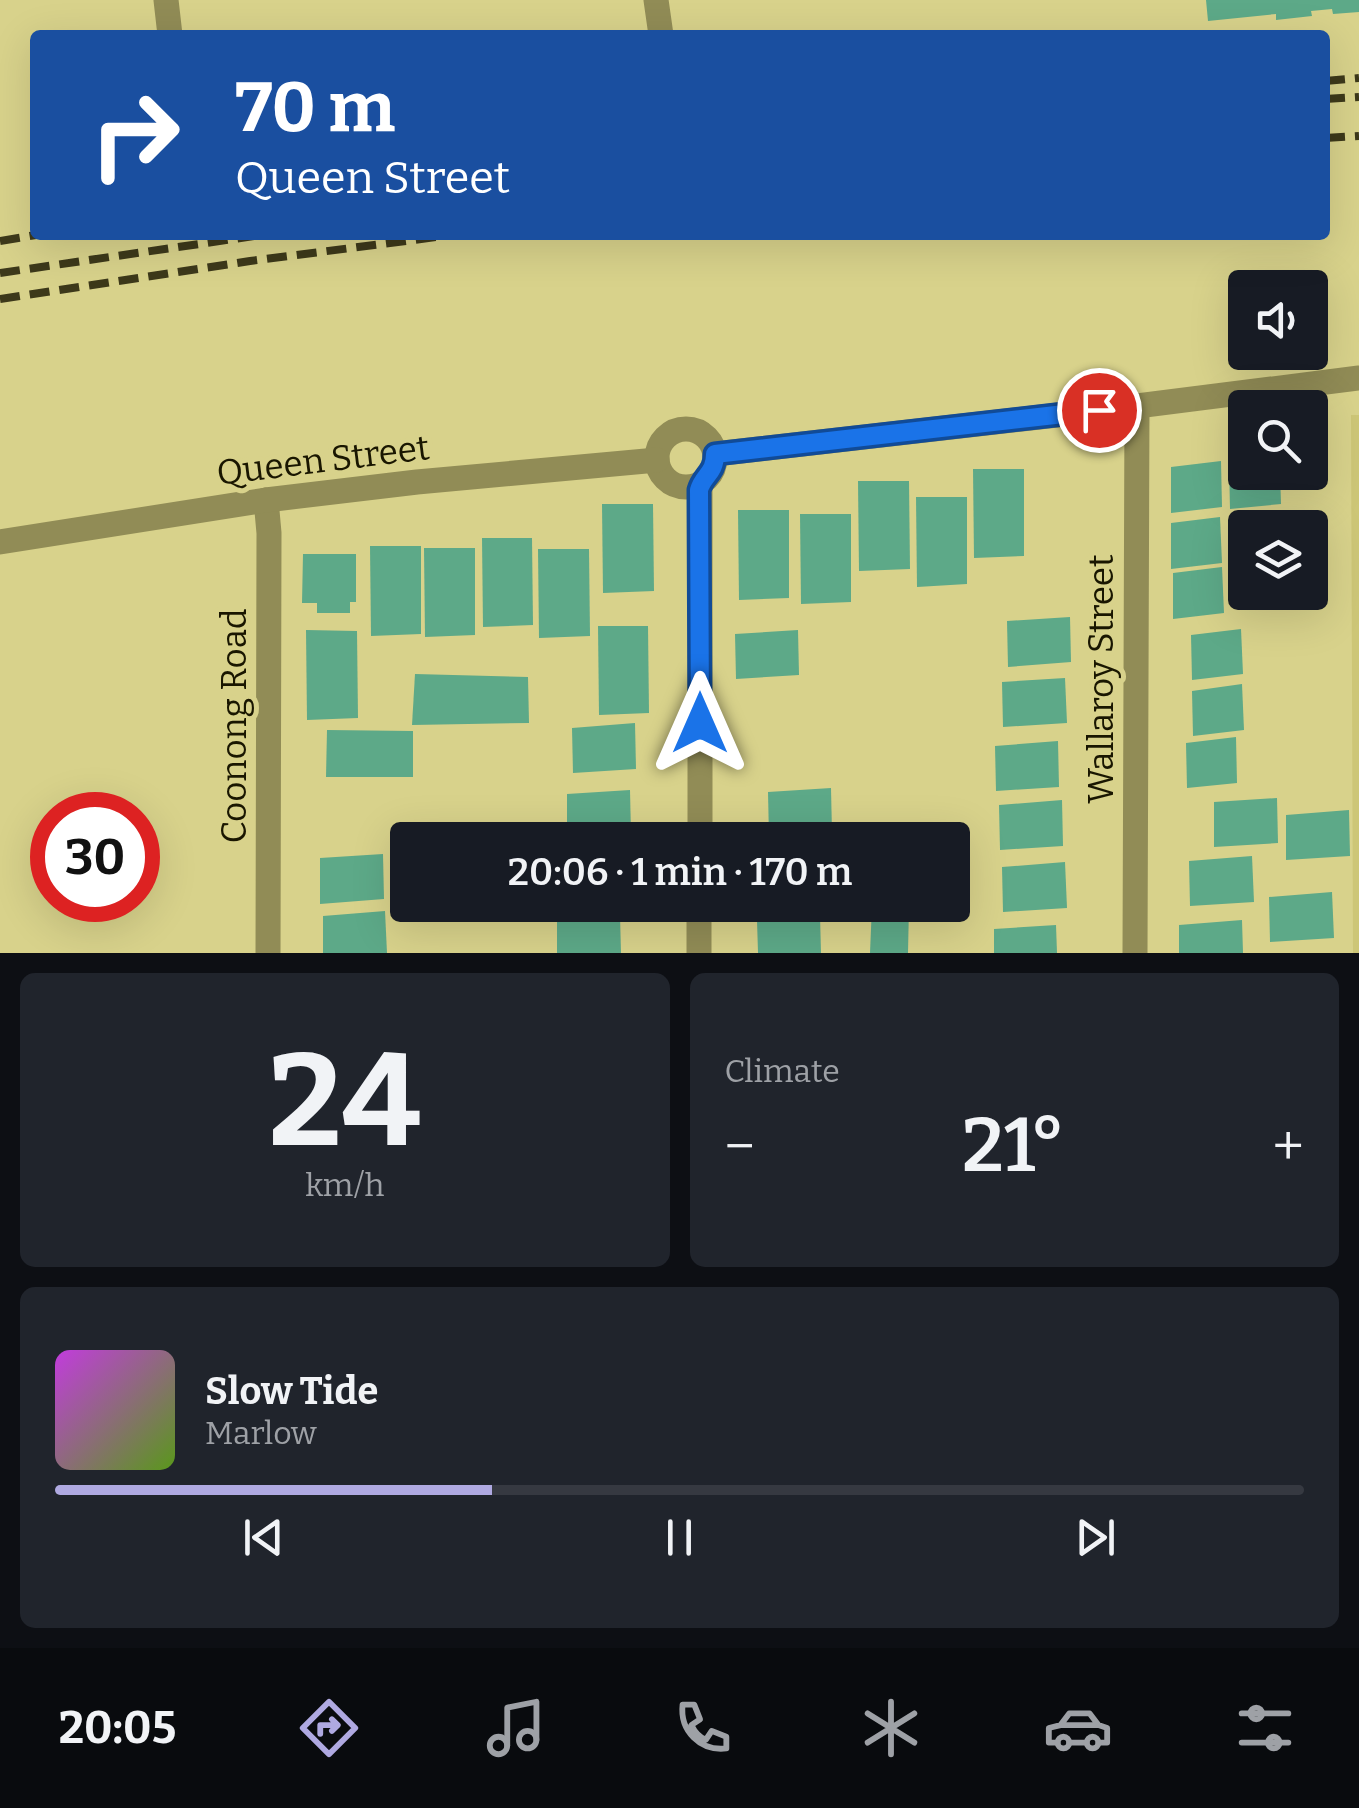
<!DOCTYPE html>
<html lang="en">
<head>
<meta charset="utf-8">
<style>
  :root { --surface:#171b24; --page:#20242c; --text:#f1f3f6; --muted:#9ea1a6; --line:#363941; --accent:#afa9e1 }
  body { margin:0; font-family:Bitter,serif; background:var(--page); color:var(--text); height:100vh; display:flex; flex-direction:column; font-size:38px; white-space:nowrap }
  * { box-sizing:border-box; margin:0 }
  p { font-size:32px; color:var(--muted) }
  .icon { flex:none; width:55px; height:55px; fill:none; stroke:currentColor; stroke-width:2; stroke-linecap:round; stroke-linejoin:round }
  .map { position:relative; height:953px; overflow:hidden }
  .side { display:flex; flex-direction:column; gap:20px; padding:20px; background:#0d0f14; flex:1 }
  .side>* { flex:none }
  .hud { position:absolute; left:30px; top:30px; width:1300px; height:210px; border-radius:10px; box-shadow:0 10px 40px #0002; background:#1a4fa0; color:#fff; overflow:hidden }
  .tools { position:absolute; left:1228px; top:270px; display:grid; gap:20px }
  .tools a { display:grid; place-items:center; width:100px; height:100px; border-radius:10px; background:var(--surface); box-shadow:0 10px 40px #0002; font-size:50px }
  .speed { position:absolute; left:30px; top:792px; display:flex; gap:20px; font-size:50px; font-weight:700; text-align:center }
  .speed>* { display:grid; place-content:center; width:130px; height:130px; border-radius:50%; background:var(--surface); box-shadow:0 10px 40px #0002; line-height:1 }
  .speed .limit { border:15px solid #d22; background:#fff; color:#111 }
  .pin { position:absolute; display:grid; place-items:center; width:85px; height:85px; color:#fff; margin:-42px; border:5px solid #fff; border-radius:50%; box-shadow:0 2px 10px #0007 }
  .me { position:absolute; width:110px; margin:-55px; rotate:0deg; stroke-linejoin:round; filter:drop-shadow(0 0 8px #0008) }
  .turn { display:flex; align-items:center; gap:35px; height:210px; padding:0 40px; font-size:45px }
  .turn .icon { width:130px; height:130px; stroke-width:2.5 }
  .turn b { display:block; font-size:70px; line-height:85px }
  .big { font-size:75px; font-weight:600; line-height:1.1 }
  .side .card { flex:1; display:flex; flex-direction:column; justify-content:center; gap:15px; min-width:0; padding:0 35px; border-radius:15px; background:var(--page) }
  .side .dial { align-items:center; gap:0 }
  .dial b { font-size:130px; line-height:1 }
  .song { display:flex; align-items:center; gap:30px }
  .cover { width:120px; height:120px; border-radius:15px; background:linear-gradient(135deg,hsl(290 70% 55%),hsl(90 70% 35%)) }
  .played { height:10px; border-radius:5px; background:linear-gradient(90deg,var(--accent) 35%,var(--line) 35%) }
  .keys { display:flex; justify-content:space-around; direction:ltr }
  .heat { display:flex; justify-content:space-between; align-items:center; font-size:55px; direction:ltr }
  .side .tiles { flex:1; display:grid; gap:20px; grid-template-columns:1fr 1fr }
  .card:last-child { grid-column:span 2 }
  .trip { position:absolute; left:390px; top:822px; width:580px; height:100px; border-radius:10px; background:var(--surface); box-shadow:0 10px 40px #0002; font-weight:600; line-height:100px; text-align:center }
  .menu { display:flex; height:160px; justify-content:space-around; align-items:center; background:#090b0e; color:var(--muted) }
  .menu .icon { width:70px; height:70px }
  .menu .selected { color:var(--accent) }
  .menu b { font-size:45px; color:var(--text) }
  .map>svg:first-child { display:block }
  .built { fill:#cdc677 }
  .building { fill:#5da988 }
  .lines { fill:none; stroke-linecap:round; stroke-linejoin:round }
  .minor { stroke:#918c56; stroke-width:25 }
  .rail { stroke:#3d391a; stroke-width:8; stroke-dasharray:20 10; stroke-linecap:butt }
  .route-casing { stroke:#114b97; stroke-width:25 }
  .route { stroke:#1a73e8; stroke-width:18 }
  .labels { text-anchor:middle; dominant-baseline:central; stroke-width:10; stroke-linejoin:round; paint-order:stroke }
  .street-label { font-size:35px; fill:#191600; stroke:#d8d28b }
</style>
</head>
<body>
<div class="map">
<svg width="1359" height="953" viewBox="0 0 1359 953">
  <rect width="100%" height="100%" fill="#d8d28b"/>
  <path class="built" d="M 1351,415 L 1359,415 L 1359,953 L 1353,953 Z"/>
  <g class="building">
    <path d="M 1206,0 L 1359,0 L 1359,12 L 1333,14 L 1332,9 L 1311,11 L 1312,16 L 1276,20 L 1276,14 L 1208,21 Z"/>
    <path d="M 1221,461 L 1222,507 L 1171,513 L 1171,467 Z"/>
    <path d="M 1245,462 L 1245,472 L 1280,472 L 1281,504 L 1230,509 L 1229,464 Z"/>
    <path d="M 973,469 L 1024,469 L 1024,556 L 974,558 Z"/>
    <path d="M 858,481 L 909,481 L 910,569 L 859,571 Z"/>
    <path d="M 916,497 L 967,497 L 967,584 L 917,587 Z"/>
    <path d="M 602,504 L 653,504 L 654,591 L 603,593 Z"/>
    <path d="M 738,510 L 789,510 L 789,598 L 739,600 Z"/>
    <path d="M 800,514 L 851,514 L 851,602 L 801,604 Z"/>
    <path d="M 1220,517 L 1222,563 L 1171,569 L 1171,523 Z"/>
    <path d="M 482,538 L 532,538 L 533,625 L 483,627 Z"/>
    <path d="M 370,546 L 421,546 L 421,634 L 371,636 Z"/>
    <path d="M 424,548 L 475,548 L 475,635 L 425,637 Z"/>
    <path d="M 538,549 L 589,549 L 590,636 L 539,638 Z"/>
    <path d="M 303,554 L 356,554 L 356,602 L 350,602 L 350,613 L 317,613 L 317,603 L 302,603 Z"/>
    <path d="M 1222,567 L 1224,613 L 1173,619 L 1173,573 Z"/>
    <path d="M 1070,617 L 1071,662 L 1008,667 L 1007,621 Z"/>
    <path d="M 598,626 L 648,626 L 649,713 L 599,715 Z"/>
    <path d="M 1241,629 L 1243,674 L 1192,680 L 1191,635 Z"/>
    <path d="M 306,630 L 357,631 L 358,718 L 307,720 Z"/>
    <path d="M 798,630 L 799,675 L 736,679 L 735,634 Z"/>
    <path d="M 415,674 L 528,677 L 529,723 L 412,725 Z"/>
    <path d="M 1065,678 L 1067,723 L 1003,727 L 1002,682 Z"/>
    <path d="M 1242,684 L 1244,730 L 1193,736 L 1192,691 Z"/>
    <path d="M 635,723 L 636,769 L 573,773 L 572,728 Z"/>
    <path d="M 327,730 L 413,731 L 413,777 L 326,777 Z"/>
    <path d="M 1236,737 L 1237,783 L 1187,788 L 1186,743 Z"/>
    <path d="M 1058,741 L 1059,787 L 996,791 L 995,746 Z"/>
    <path d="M 831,788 L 832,833 L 769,838 L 768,792 Z"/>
    <path d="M 630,790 L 631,835 L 567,840 L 567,794 Z"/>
    <path d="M 1277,798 L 1278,843 L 1214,847 L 1214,802 Z"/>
    <path d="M 1062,800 L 1063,846 L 1000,850 L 999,805 Z"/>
    <path d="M 1349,810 L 1350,856 L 1286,860 L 1286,815 Z"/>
    <path d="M 383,854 L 384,899 L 320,904 L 320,858 Z"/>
    <path d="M 1252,856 L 1254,902 L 1190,906 L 1189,861 Z"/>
    <path d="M 1065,862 L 1067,908 L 1003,912 L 1002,867 Z"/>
    <path d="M 1332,892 L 1334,938 L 1270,942 L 1269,897 Z"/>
    <path d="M 872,905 L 909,906 L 908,953 L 870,953 Z"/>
    <path d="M 385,911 L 387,953 L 323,953 L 323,916 Z"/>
    <path d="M 620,915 L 621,953 L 557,953 L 557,919 Z"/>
    <path d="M 820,915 L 821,953 L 758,953 L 757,920 Z"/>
    <path d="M 1242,920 L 1243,953 L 1179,953 L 1179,925 Z"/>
    <path d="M 1056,925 L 1057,953 L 994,953 L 994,929 Z"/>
  </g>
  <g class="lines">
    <g class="minor">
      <path d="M 166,0 L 170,35"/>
      <path d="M 656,0 L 661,35"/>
      <circle cx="686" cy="458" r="29"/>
      <path d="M 715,454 L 1137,406 L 1359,378"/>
      <path d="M 700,485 L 700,840"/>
      <path d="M 266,500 L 269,533 L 268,953"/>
      <path d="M 0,542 L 266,500 L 417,482 L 657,460"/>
      <path d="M 699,953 L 699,905"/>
      <path d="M 1135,953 L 1137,406"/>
    </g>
    <g class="rail">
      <path d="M 1325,81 L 1359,78"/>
      <path d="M 1325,99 L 1359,97"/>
      <path d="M 1325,138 L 1359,136"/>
      <path d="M 0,241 L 36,235"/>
      <path d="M 0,273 L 261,235"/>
      <path d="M 0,299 L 250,261 L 452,235"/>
    </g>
  </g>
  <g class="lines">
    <g class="route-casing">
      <path id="route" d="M 700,723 L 699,490 C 703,475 715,474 715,454 L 1099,410"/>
    </g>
    <use href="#route" class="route"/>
  </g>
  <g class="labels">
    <g class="street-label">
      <text transform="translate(323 460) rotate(-7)">Queen Street</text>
      <text transform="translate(1101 679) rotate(-90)">Wallaroy Street</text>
      <text transform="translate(234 726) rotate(-90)">Coonong Road</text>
    </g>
  </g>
</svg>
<div class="tools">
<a><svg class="icon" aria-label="sound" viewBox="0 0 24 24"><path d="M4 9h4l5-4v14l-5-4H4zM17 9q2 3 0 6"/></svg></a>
<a><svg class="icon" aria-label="search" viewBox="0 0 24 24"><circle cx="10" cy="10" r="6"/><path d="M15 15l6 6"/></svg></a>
<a><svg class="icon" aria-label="layers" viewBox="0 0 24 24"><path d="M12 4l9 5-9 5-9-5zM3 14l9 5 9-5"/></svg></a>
</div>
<div class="speed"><div class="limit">30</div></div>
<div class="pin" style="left:1099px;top:410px;background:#d93025"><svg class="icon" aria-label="arrive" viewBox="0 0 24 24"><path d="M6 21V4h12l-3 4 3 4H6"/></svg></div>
<svg class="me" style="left:700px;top:723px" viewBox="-20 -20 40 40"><path d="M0-17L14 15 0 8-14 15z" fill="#1a73e8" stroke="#fff" stroke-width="4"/></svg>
<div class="trip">20:06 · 1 min · 170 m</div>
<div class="hud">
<div class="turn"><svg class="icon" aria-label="right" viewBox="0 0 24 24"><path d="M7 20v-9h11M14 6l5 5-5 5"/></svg><div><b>70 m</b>Queen Street</div></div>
</div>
</div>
<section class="side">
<div class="tiles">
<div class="card dial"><b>24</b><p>km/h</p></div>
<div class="card"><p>Climate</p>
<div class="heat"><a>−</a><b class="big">21°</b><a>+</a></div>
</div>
<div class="card">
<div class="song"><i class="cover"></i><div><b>Slow Tide</b><p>Marlow</p></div></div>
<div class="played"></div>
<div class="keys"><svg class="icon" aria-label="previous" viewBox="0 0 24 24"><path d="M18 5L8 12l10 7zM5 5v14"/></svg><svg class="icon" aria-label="pause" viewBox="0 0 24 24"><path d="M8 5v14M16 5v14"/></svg><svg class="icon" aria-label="next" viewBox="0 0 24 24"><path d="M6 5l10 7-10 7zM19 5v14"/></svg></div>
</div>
</div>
</section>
<nav class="menu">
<b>20:05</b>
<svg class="icon selected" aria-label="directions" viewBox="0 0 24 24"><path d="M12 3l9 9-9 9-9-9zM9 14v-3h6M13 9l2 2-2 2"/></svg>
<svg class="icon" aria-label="music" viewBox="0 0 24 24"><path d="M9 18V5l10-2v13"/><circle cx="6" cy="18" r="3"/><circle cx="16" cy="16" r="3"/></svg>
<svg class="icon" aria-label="phone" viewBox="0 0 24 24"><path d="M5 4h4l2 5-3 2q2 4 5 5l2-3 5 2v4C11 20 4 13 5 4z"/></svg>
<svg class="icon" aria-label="climate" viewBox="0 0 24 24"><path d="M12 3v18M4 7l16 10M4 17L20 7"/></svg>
<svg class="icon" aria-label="car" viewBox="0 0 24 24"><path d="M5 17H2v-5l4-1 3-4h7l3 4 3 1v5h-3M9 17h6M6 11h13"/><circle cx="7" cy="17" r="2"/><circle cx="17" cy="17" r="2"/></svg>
<svg class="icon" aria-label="filters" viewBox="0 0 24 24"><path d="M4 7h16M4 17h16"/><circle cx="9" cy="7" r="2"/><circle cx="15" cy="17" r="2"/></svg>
</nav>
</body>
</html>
